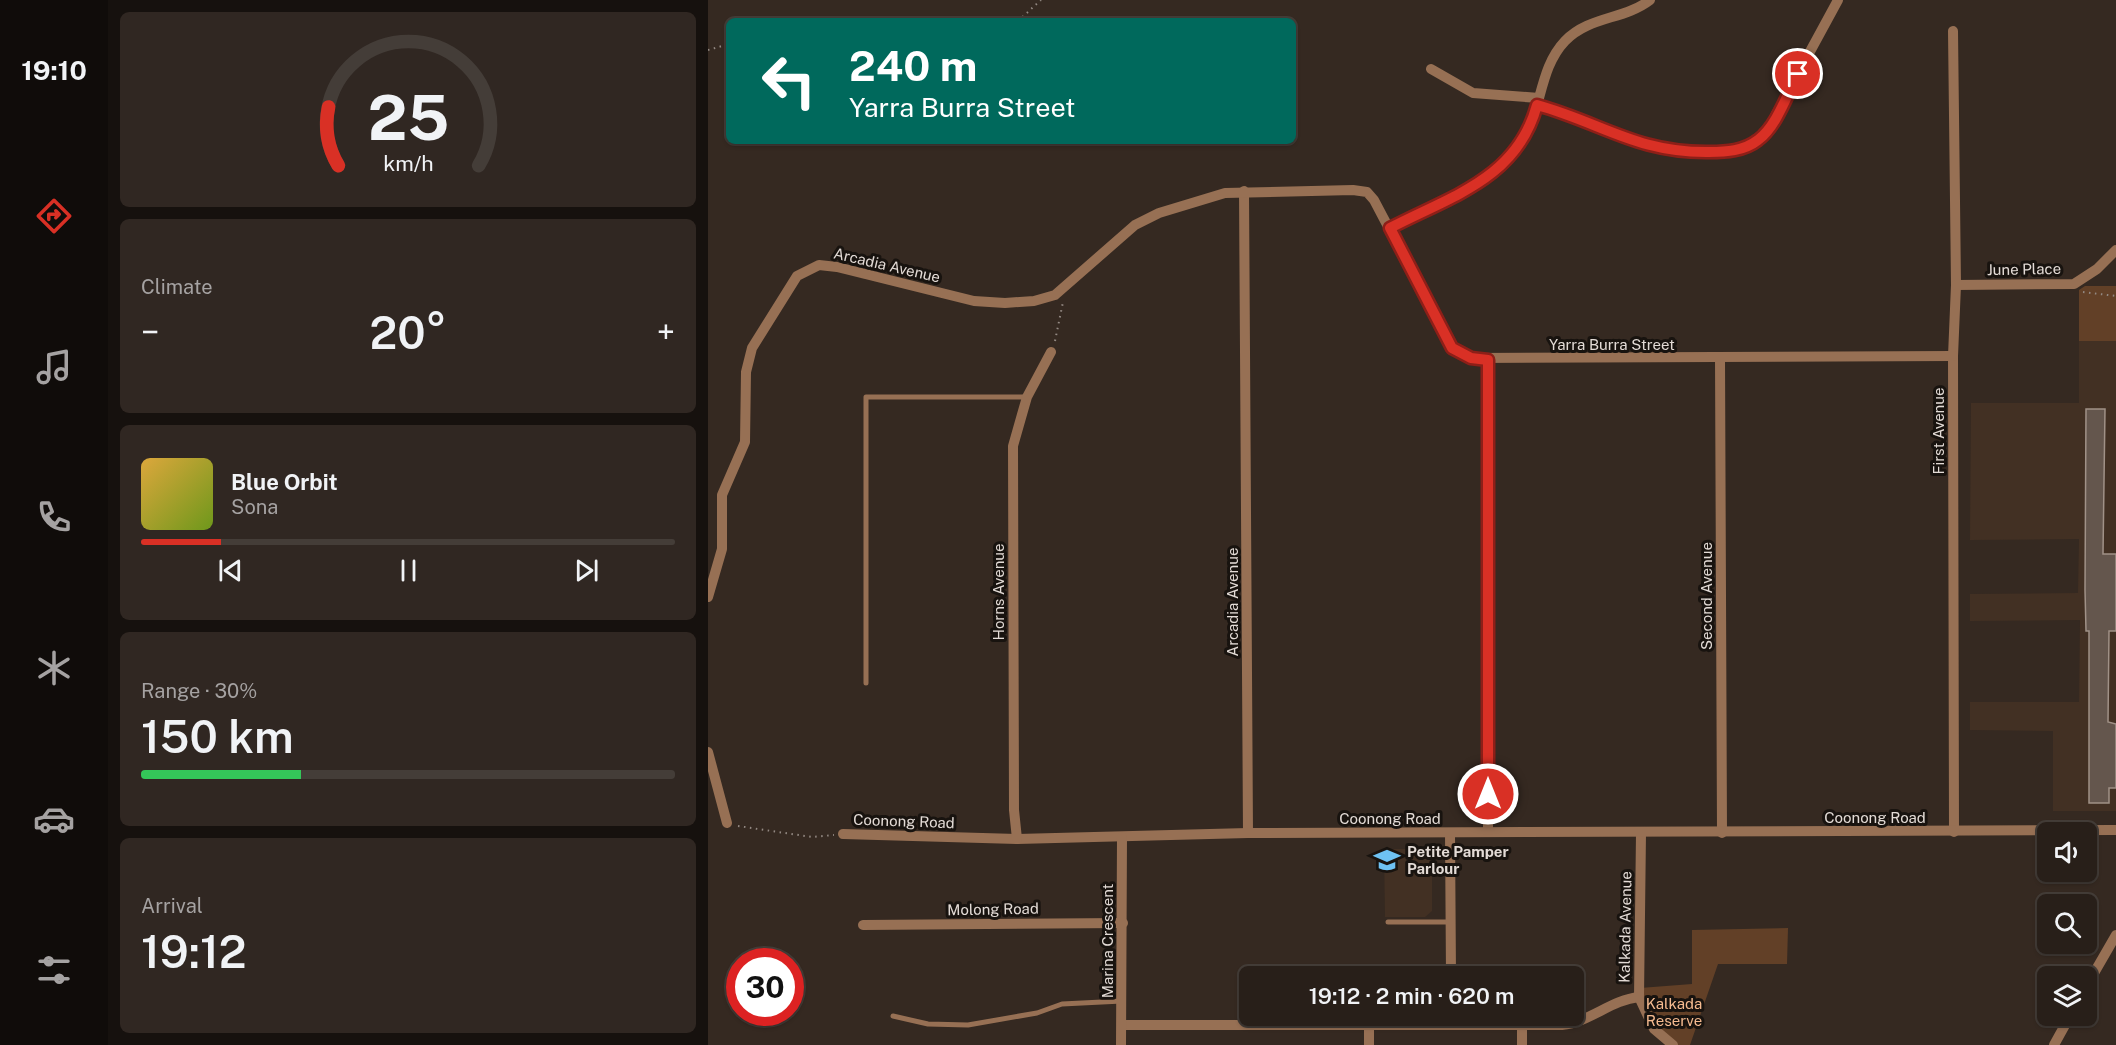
<!DOCTYPE html>
<html lang="en">
<head>
<meta charset="utf-8">
<style>
  :root { --surface:#281f19; --page:#302722; --text:#f1f3f6; --muted:#a5a2a2; --line:#443d38; --accent:#d93025 }
  body { margin:0; font-family:"Public Sans",sans-serif; background:var(--page); color:var(--text); height:100vh; display:flex; flex-direction:column; font-size:22px; white-space:nowrap }
  * { box-sizing:border-box; margin:0 }
  p { font-size:20px; color:var(--muted) }
  .icon { flex:none; width:33px; height:33px; fill:none; stroke:currentColor; stroke-width:2; stroke-linecap:round; stroke-linejoin:round }
  .map { position:relative; flex:1; overflow:hidden }
  .sheet { display:flex; flex-direction:column; gap:12px; padding:12px; background:#16110e; width:600px }
  .sheet>* { flex:none }
  .top-card { position:absolute; left:18px; top:18px; width:570px; height:126px; border-radius:9px; box-shadow:0 2px 4px #0004,0 0 0 2px var(--line); background:#00695c; color:#fff; overflow:hidden }
  .tools { position:absolute; left:1329px; top:822px; display:grid; gap:12px }
  .tools a { display:grid; place-items:center; width:60px; height:60px; border-radius:9px; background:var(--surface); box-shadow:0 2px 4px #0004,0 0 0 2px var(--line); font-size:30px }
  .speed { position:absolute; left:18px; top:948px; display:flex; gap:12px; font-size:30px; font-weight:700; text-align:center }
  .speed>* { display:grid; place-content:center; width:78px; height:78px; border-radius:50%; background:var(--surface); box-shadow:0 2px 4px #0004,0 0 0 2px var(--line); line-height:1 }
  .speed .limit { border:9px solid #d22; background:#fff; color:#111 }
  .pin { position:absolute; display:grid; place-items:center; width:51px; height:51px; color:#fff; margin:-26px; border:3px solid #fff; border-radius:50%; box-shadow:0 2px 6px #0007 }
  .me { position:absolute; width:66px; margin:-33px; rotate:0deg; stroke-linejoin:round; filter:drop-shadow(0 0 4px #0008) }
  .turn { display:flex; align-items:center; gap:21px; height:126px; padding:0 24px; font-size:27px }
  .turn .icon { width:78px; height:78px; stroke-width:2.5 }
  .turn b { display:block; font-size:42px; line-height:51px }
  .big { font-size:45px; font-weight:600; line-height:1.1 }
  .sheet .card { flex:1; display:flex; flex-direction:column; justify-content:center; gap:9px; min-width:0; padding:0 21px; border-radius:9px; background:var(--page) }
  .sheet .dial { align-items:center; gap:0 }
  .dial svg { height:156px; overflow:visible; fill:none; stroke:var(--line); stroke-width:7; stroke-linecap:round; text-anchor:middle }
  .dial text { fill:var(--text); stroke:none }
  .song { display:flex; align-items:center; gap:18px }
  .cover { width:72px; height:72px; border-radius:9px; background:linear-gradient(135deg,hsl(40 70% 55%),hsl(80 70% 35%)) }
  .played { height:6px; border-radius:3px; background:linear-gradient(90deg,var(--accent) 15%,var(--line) 15%) }
  .keys { display:flex; justify-content:space-around; direction:ltr }
  .heat { display:flex; justify-content:space-between; align-items:center; font-size:33px; direction:ltr }
  .charge { height:9px; border-radius:4px; background:linear-gradient(90deg,#34c759 30%,var(--line) 0) }
  .trip { position:absolute; left:531px; top:966px; width:345px; height:60px; border-radius:9px; background:var(--surface); box-shadow:0 2px 4px #0004,0 0 0 2px var(--line); font-weight:600; line-height:60px; text-align:center }
  main { display:flex; flex:1; min-height:0 }
  .tab-bar { display:flex; flex-direction:column; width:108px; justify-content:space-around; align-items:center; background:#100c0a; color:var(--muted) }
  .tab-bar .icon { width:42px; height:42px }
  .tab-bar .on { color:var(--accent) }
  .tab-bar b { font-size:27px; color:var(--text) }
  .map>svg:first-child { display:block }
  .built { fill:#423023 }
  .green { fill:#624027 }
  .building { fill:#64564d; stroke:#a09187; stroke-width:1.5 }
  .lines { fill:none; stroke-linecap:round; stroke-linejoin:round }
  .path { stroke:#938983; stroke-width:2; stroke-dasharray:1.5 4.5; stroke-linecap:butt }
  .lane { stroke:#977054; stroke-width:5 }
  .street { stroke:#977054; stroke-width:10 }
  .route-casing { stroke:#8d1f18; stroke-width:15 }
  .route { stroke:#d93025; stroke-width:10 }
  .labels { text-anchor:middle; dominant-baseline:central; stroke-width:6; stroke-linejoin:round; paint-order:stroke }
  .street-label { font-size:15px; fill:#e3dbd6; stroke:#18130f }
  .poi-label { font-size:15px; font-weight:bold; fill:#e3dbd6; stroke:#18130f; text-anchor:start }
  .park-label { font-size:15px; fill:#f6bb90; stroke:#18130f }
</style>
</head>
<body>
<main>
<nav class="tab-bar">
<b>19:10</b>
<svg class="icon on" aria-label="directions" viewBox="0 0 24 24"><path d="M12 3l9 9-9 9-9-9zM9 14v-3h6M13 9l2 2-2 2"/></svg>
<svg class="icon" aria-label="music" viewBox="0 0 24 24"><path d="M9 18V5l10-2v13"/><circle cx="6" cy="18" r="3"/><circle cx="16" cy="16" r="3"/></svg>
<svg class="icon" aria-label="phone" viewBox="0 0 24 24"><path d="M5 4h4l2 5-3 2q2 4 5 5l2-3 5 2v4C11 20 4 13 5 4z"/></svg>
<svg class="icon" aria-label="climate" viewBox="0 0 24 24"><path d="M12 3v18M4 7l16 10M4 17L20 7"/></svg>
<svg class="icon" aria-label="car" viewBox="0 0 24 24"><path d="M5 17H2v-5l4-1 3-4h7l3 4 3 1v5h-3M9 17h6M6 11h13"/><circle cx="7" cy="17" r="2"/><circle cx="17" cy="17" r="2"/></svg>
<svg class="icon" aria-label="filters" viewBox="0 0 24 24"><path d="M4 7h16M4 17h16"/><circle cx="9" cy="7" r="2"/><circle cx="15" cy="17" r="2"/></svg>
</nav>
<section class="sheet">
<div class="card dial"><svg viewBox="0 0 100 80">
<path d="M14 69A42 42 0 1 1 86 69"/>
<path d="M14 69A42 42 0 0 1 9 39" stroke="#d93025"/>
<text x="50" y="56" font-size="32" font-weight="700">25</text>
<text x="50" y="72" font-size="11">km/h</text>
</svg></div>
<div class="card"><p>Climate</p>
<div class="heat"><a>−</a><b class="big">20°</b><a>+</a></div>
</div>
<div class="card">
<div class="song"><i class="cover"></i><div><b>Blue Orbit</b><p>Sona</p></div></div>
<div class="played"></div>
<div class="keys"><svg class="icon" aria-label="previous" viewBox="0 0 24 24"><path d="M18 5L8 12l10 7zM5 5v14"/></svg><svg class="icon" aria-label="pause" viewBox="0 0 24 24"><path d="M8 5v14M16 5v14"/></svg><svg class="icon" aria-label="next" viewBox="0 0 24 24"><path d="M6 5l10 7-10 7zM19 5v14"/></svg></div>
</div>
<div class="card"><p>Range · 30%</p><b class="big">150 km</b><div class="charge"></div></div>
<div class="card"><p>Arrival</p><b class="big">19:12</b></div>
</section>
<div class="map">
<svg width="1408" height="1045" viewBox="0 0 1408 1045">
  <rect width="100%" height="100%" fill="#352921"/>
  <g class="built">
    <path d="M 1371,341 L 1408,341 L 1408,811 L 1345,811 L 1345,731 L 1262,730 L 1262,702 L 1371,702 L 1372,620 L 1262,621 L 1262,594 L 1370,593 L 1371,539 L 1262,540 L 1263,403 L 1371,403 Z"/>
    <path d="M 676,849 L 717,849 L 724,854 L 724,911 L 717,917 L 677,917 Z"/>
  </g>
  <g class="green">
    <path d="M 1377,286 L 1408,286 L 1408,341 L 1371,341 L 1371,290 Z"/>
    <path d="M 1080,928 L 1079,964 L 1010,964 L 982,1045 L 964,1045 L 946,1029 L 932,988 L 984,984 L 984,930 Z"/>
  </g>
  <path class="building" d="M 1378,409 L 1397,409 L 1395,554 L 1408,554 L 1408,631 L 1401,631 L 1400,722 L 1408,724 L 1408,788 L 1401,788 L 1401,803 L 1381,803 L 1381,631 L 1378,631 L 1377,590 Z"/>
  <g class="lines">
    <g class="path">
      <path d="M 310,21 L 333,0"/>
      <path d="M 0,50 L 21,44"/>
      <path d="M 1375,292 L 1408,296"/>
      <path d="M 347,341 L 355,302"/>
      <path d="M 30,826 L 104,837 L 126,835"/>
    </g>
    <g class="lane">
      <path d="M 158,683 L 158,397 L 319,397"/>
      <path d="M 680,922 L 743,922"/>
      <path d="M 185,1016 L 220,1024 L 260,1025 L 329,1013 L 354,1004 L 414,1001"/>
    </g>
    <g class="street">
      <path d="M 1245,31 L 1248,285 L 1245,356 L 1246,832"/>
      <path d="M 723,69 L 765,93 L 831,98"/>
      <path d="M 829,105 C 890,121 930,153 998,152 C 1025,152 1042,149 1060,129 L 1130,0"/>
      <path d="M 536,191 L 540,833"/>
      <path d="M 682,228 C 734,201 803,181 824,121 C 834,94 836,63 857,41 C 881,16 916,20 942,0"/>
      <path d="M 1248,285 L 1366,284 L 1389,269 L 1408,250"/>
      <path d="M 1012,358 L 1014,833"/>
      <path d="M 780,359 L 780,832"/>
      <path d="M 0,597 L 14,549 L 14,495 L 37,442 L 38,372 L 44,348 L 89,276 L 111,265 L 129,267 L 266,301 L 297,303 L 326,301 L 347,295 L 427,225 L 451,213 L 517,193 L 645,190 L 659,192 L 666,200 L 744,348 L 763,358 L 1245,356"/>
      <path d="M 0,752 L 19,823"/>
      <path d="M 742,833 L 743,976"/>
      <path d="M 933,833 L 931,997 L 946,1029 L 965,1045"/>
      <path d="M 135,834 L 309,839 L 540,833 L 1408,830"/>
      <path d="M 309,839 L 306,810 L 305,446 L 319,397 L 343,352"/>
      <path d="M 155,925 L 415,923"/>
      <path d="M 1378,987 L 1408,935"/>
      <path d="M 414,1025 L 854,1025 C 882,1022 903,1000 931,997"/>
      <path d="M 413,1045 L 414,837"/>
      <path d="M 661,1045 L 661,1025"/>
      <path d="M 814,1045 L 814,1025"/>
      <path d="M 1346,1045 L 1362,1016"/>
    </g>
  </g>
  <g class="lines">
    <g class="route-casing">
      <path id="route" d="M 780,794 L 780,360 L 763,358 L 744,348 L 682,228 C 743,196 809,179 829,105 C 894,123 929,153 1001,152 C 1018,152 1036,151 1050,140 C 1069,126 1079,94 1090,74"/>
    </g>
    <use href="#route" class="route"/>
  </g>
  <defs>
    <g id="school-bare" transform="scale(2.07)"><path d="M0-5L7-2L0 1L-7-2ZM-4 1L0 2.5L4 1V4Q0 6-4 4Z" fill="#6ec2f3" stroke="#18130f" stroke-width="2.5" paint-order="stroke"/></g>
  </defs>
  <g fill-rule="evenodd">
    <use href="#school-bare" x="679" y="860"/>
  </g>
  <g class="labels">
    <g class="street-label">
      <text transform="translate(179 265) rotate(13)">Arcadia Avenue</text>
      <text transform="translate(1316 269) rotate(-1)">June Place</text>
      <text x="904" y="344">Yarra Burra Street</text>
      <text transform="translate(1230 431) rotate(-90)">First Avenue</text>
      <text transform="translate(290 592) rotate(-90)">Horns Avenue</text>
      <text transform="translate(998 596) rotate(-90)">Second Avenue</text>
      <text transform="translate(524 602) rotate(-90)">Arcadia Avenue</text>
      <text x="1167" y="817">Coonong Road</text>
      <text x="682" y="818">Coonong Road</text>
      <text transform="translate(196 821) rotate(2)">Coonong Road</text>
      <text transform="translate(285 909) rotate(-1)">Molong Road</text>
      <text transform="translate(917 927) rotate(-89)">Kalkada Avenue</text>
      <text transform="translate(399 941) rotate(-90)">Marina Crescent</text>
    </g>
    <g class="poi-label">
      <text x="699" y="851">Petite Pamper<tspan x="699" dy="17">Parlour</tspan></text>
    </g>
    <g class="park-label">
      <text x="966" y="1003">Kalkada<tspan x="966" dy="17">Reserve</tspan></text>
    </g>
  </g>
</svg>
<div class="tools">
<a><svg class="icon" aria-label="sound" viewBox="0 0 24 24"><path d="M4 9h4l5-4v14l-5-4H4zM17 9q2 3 0 6"/></svg></a>
<a><svg class="icon" aria-label="search" viewBox="0 0 24 24"><circle cx="10" cy="10" r="6"/><path d="M15 15l6 6"/></svg></a>
<a><svg class="icon" aria-label="layers" viewBox="0 0 24 24"><path d="M12 4l9 5-9 5-9-5zM3 14l9 5 9-5"/></svg></a>
</div>
<div class="speed"><div class="limit">30</div></div>
<div class="pin" style="left:1090px;top:74px;background:#d93025"><svg class="icon" aria-label="arrive" viewBox="0 0 24 24"><path d="M6 21V4h12l-3 4 3 4H6"/></svg></div>
<svg class="me" style="left:780px;top:794px" viewBox="-20 -20 40 40"><circle r="17" fill="#d93025" stroke="#fff" stroke-width="3"/><path d="M0-11L8 9 0 5-8 9z" fill="#fff"/></svg>
<div class="trip">19:12 · 2 min · 620 m</div>
<div class="top-card">
<div class="turn"><svg class="icon" aria-label="left" viewBox="0 0 24 24"><path d="M17 20v-9H6M10 6l-5 5 5 5"/></svg><div><b>240 m</b>Yarra Burra Street</div></div>
</div>
</div>
</main>
</body>
</html>
